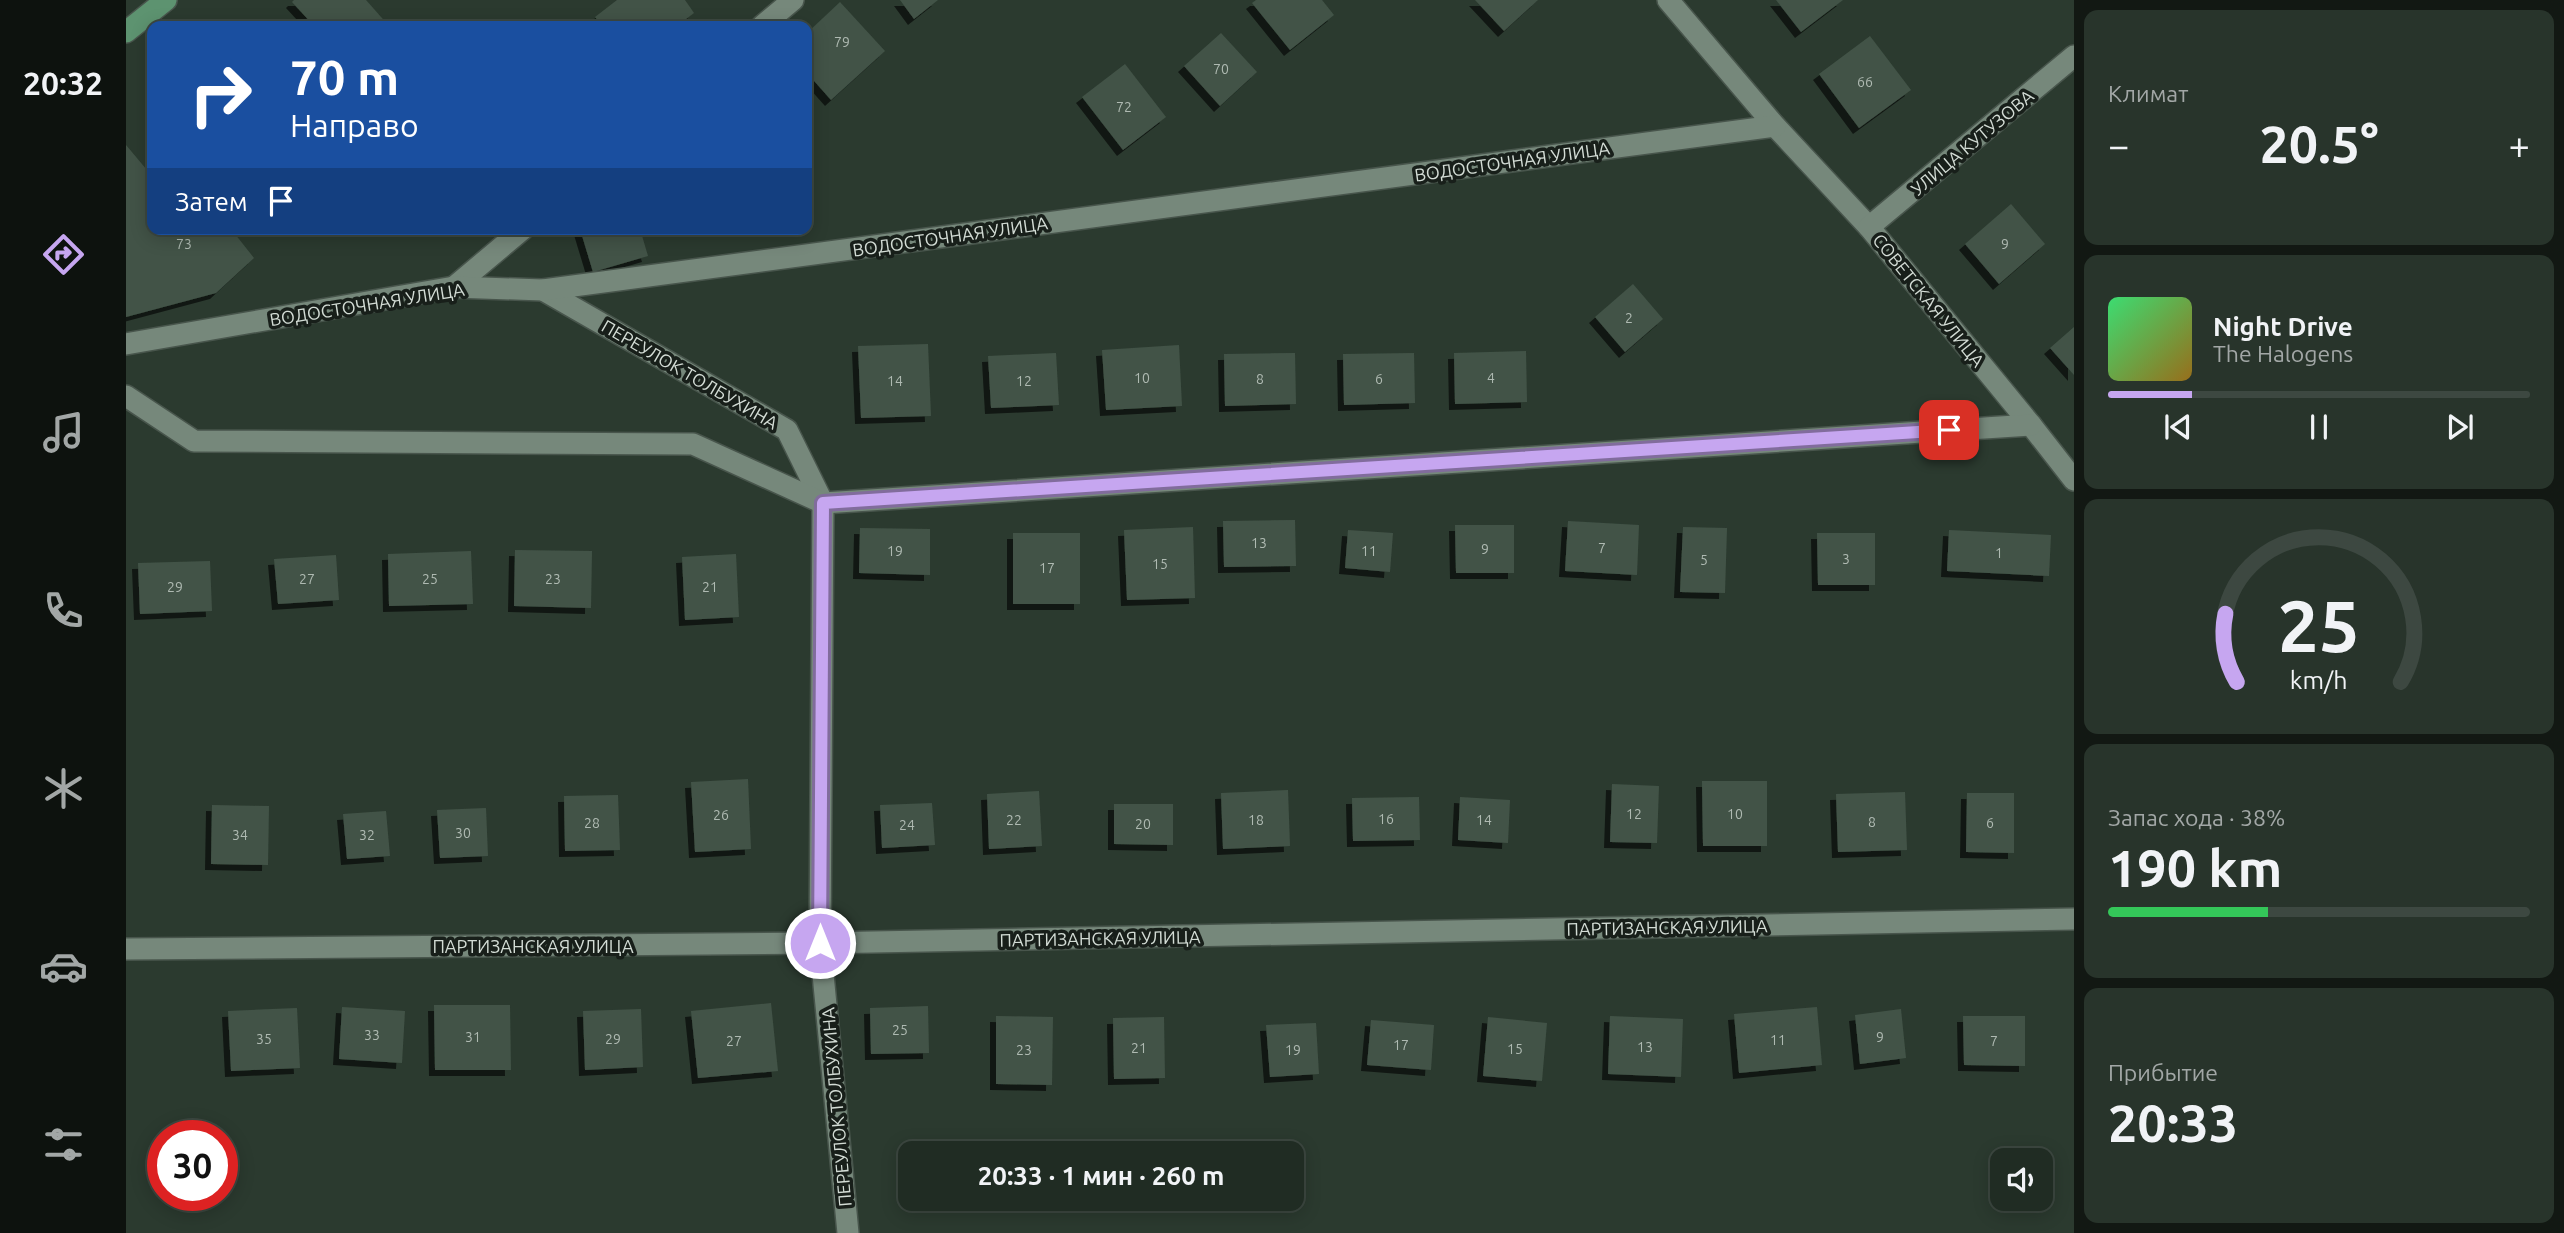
<!DOCTYPE html>
<html lang="ru">
<head>
<meta charset="utf-8">
<style>
  :root { --surface:#202c23; --page:#28342b; --text:#f1f3f6; --muted:#a2a7a6; --line:#3d4841; --accent:#c6a6f0 }
  body { margin:0; font-family:Ubuntu,sans-serif; background:var(--page); color:var(--text); height:100vh; display:flex; flex-direction:column; font-size:26px; white-space:nowrap }
  * { box-sizing:border-box; margin:0 }
  p { font-size:23px; color:var(--muted) }
  .icon { flex:none; width:38px; height:38px; fill:none; stroke:currentColor; stroke-width:2; stroke-linecap:round; stroke-linejoin:round }
  .map { position:relative; flex:1; overflow:hidden }
  .side { display:flex; flex-direction:column; gap:10px; padding:10px; background:#121813; width:490px }
  .side>* { flex:none }
  .guide { position:absolute; left:21px; top:21px; width:665px; height:214px; border-radius:14px; box-shadow:0 4px 18px #0003,0 0 0 2px var(--line); background:#1a4fa0; color:#fff; overflow:hidden }
  .buttons { position:absolute; left:1864px; top:1148px; display:grid; gap:14px }
  .buttons a { display:grid; place-items:center; width:63px; height:63px; border-radius:14px; background:var(--surface); box-shadow:0 4px 18px #0003,0 0 0 2px var(--line); font-size:35px }
  .speed { position:absolute; left:21px; top:1120px; display:flex; gap:14px; font-size:35px; font-weight:700; text-align:center }
  .speed>* { display:grid; place-content:center; width:91px; height:91px; border-radius:50%; background:var(--surface); box-shadow:0 4px 18px #0003,0 0 0 2px var(--line); line-height:1 }
  .speed .limit { border:10px solid #d22; background:#fff; color:#111 }
  .pin { position:absolute; display:grid; place-items:center; width:60px; height:60px; color:#fff; margin:-30px; border-radius:14px; box-shadow:0 4px 10px #0006 }
  .me { position:absolute; width:77px; margin:-38px; rotate:0deg; stroke-linejoin:round; filter:drop-shadow(0 0 5px #0008) }
  .turn { display:flex; align-items:center; gap:24px; height:147px; padding:0 28px; font-size:32px }
  .turn .icon { width:91px; height:91px; stroke-width:2.5 }
  .turn b { display:block; font-size:49px; line-height:60px }
  .then { display:flex; align-items:center; height:66px; padding:0 28px; background:#0003; gap:14px; font-size:26px }
  .big { font-size:52px; font-weight:600; line-height:1.1 }
  .side .card { flex:1; display:flex; flex-direction:column; justify-content:center; gap:10px; min-width:0; padding:0 24px; border-radius:14px; background:var(--page) }
  .side .dial { align-items:center; gap:0 }
  .dial svg { height:182px; overflow:visible; fill:none; stroke:var(--line); stroke-width:7; stroke-linecap:round; text-anchor:middle }
  .dial text { fill:var(--text); stroke:none }
  .song { display:flex; align-items:center; gap:21px }
  .cover { width:84px; height:84px; border-radius:10px; background:linear-gradient(135deg,hsl(140 70% 55%),hsl(40 70% 35%)) }
  .played { height:7px; border-radius:4px; background:linear-gradient(90deg,var(--accent) 20%,var(--line) 20%) }
  .keys { display:flex; justify-content:space-around; direction:ltr }
  .heat { display:flex; justify-content:space-between; align-items:center; font-size:38px; direction:ltr }
  .charge { height:10px; border-radius:5px; background:linear-gradient(90deg,#34c759 38%,var(--line) 0) }
  .trip { position:absolute; left:772px; top:1141px; width:406px; height:70px; border-radius:14px; background:var(--surface); box-shadow:0 4px 18px #0003,0 0 0 2px var(--line); font-weight:600; line-height:70px; text-align:center }
  main { display:flex; flex:1; min-height:0 }
  .tabs { display:flex; flex-direction:column; width:126px; justify-content:space-around; align-items:center; background:#0d120e; color:var(--muted) }
  .tabs .icon { width:49px; height:49px }
  .tabs .selected { color:var(--accent) }
  .tabs b { font-size:32px; color:var(--text) }
  .map>svg:first-child { display:block }
  .building { fill:#425347; filter:url(#shadow) }
  .lines { fill:none; stroke-linecap:round; stroke-linejoin:round }
  .minor-casing { stroke:#48554c; stroke-width:24 }
  .major-casing { stroke:#48554c; stroke-width:24 }
  .minor { stroke:#76887b; stroke-width:21 }
  .major { stroke:#5d9370; stroke-width:21 }
  .route-casing { stroke:#816c9c; stroke-width:18 }
  .route { stroke:#c6a6f0; stroke-width:12 }
  .labels { text-anchor:middle; dominant-baseline:central; stroke-width:7; stroke-linejoin:round; paint-order:stroke }
  .number-label { font-size:14px; fill:#afbab2 }
  .street-label { font-size:18px; fill:#d3dcd5; stroke:#181f1a }
</style>
</head>
<body>
<main>
<nav class="tabs">
<b>20:32</b>
<svg class="icon selected" aria-label="directions" viewBox="0 0 24 24"><path d="M12 3l9 9-9 9-9-9zM9 14v-3h6M13 9l2 2-2 2"/></svg>
<svg class="icon" aria-label="music" viewBox="0 0 24 24"><path d="M9 18V5l10-2v13"/><circle cx="6" cy="18" r="3"/><circle cx="16" cy="16" r="3"/></svg>
<svg class="icon" aria-label="phone" viewBox="0 0 24 24"><path d="M5 4h4l2 5-3 2q2 4 5 5l2-3 5 2v4C11 20 4 13 5 4z"/></svg>
<svg class="icon" aria-label="climate" viewBox="0 0 24 24"><path d="M12 3v18M4 7l16 10M4 17L20 7"/></svg>
<svg class="icon" aria-label="car" viewBox="0 0 24 24"><path d="M5 17H2v-5l4-1 3-4h7l3 4 3 1v5h-3M9 17h6M6 11h13"/><circle cx="7" cy="17" r="2"/><circle cx="17" cy="17" r="2"/></svg>
<svg class="icon" aria-label="filters" viewBox="0 0 24 24"><path d="M4 7h16M4 17h16"/><circle cx="9" cy="7" r="2"/><circle cx="15" cy="17" r="2"/></svg>
</nav>
<div class="map">
<svg width="1948" height="1233" viewBox="0 0 1948 1233">
  <defs>
    <filter id="shadow"><feDropShadow dx="-6" dy="6" stdDeviation="0" flood-color="#0009"/></filter>
  </defs>
  <rect width="100%" height="100%" fill="#2b3a2f"/>
  <g class="building">
    <path d="M 168,0 L 240,0 L 263,26 L 188,26 L 166,2 Z"/>
    <path d="M 491,0 L 559,0 L 568,13 L 551,26 L 476,26 L 469,17 Z"/>
    <path d="M 774,0 L 812,0 L 788,19 Z"/>
    <path d="M 1130,0 L 1196,0 L 1208,15 L 1164,50 L 1126,3 Z"/>
    <path d="M 1349,0 L 1412,0 L 1378,31 Z"/>
    <path d="M 1650,0 L 1717,0 L 1675,32 Z"/>
    <path d="M 714,2 L 759,51 L 705,100 L 681,73 L 681,33 Z"/>
    <path d="M 1095,33 L 1131,72 L 1094,106 L 1058,66 Z"/>
    <path d="M 1744,36 L 1785,90 L 1733,128 L 1693,74 Z"/>
    <path d="M 999,64 L 1040,117 L 997,150 L 956,97 Z"/>
    <path d="M 0,145 L 26,176 L 26,229 L 105,229 L 128,258 L 90,293 L 0,317 Z"/>
    <path d="M 1885,204 L 1919,244 L 1873,284 L 1839,244 Z"/>
    <path d="M 454,229 L 514,229 L 522,256 L 467,272 Z"/>
    <path d="M 1507,284 L 1537,319 L 1499,352 L 1469,317 Z"/>
    <path d="M 1948,327 L 1948,375 L 1924,348 Z"/>
    <path d="M 802,344 L 805,416 L 735,418 L 732,346 Z"/>
    <path d="M 1053,345 L 1056,406 L 980,410 L 976,350 Z"/>
    <path d="M 1400,351 L 1401,402 L 1329,404 L 1328,353 Z"/>
    <path d="M 930,353 L 933,405 L 865,408 L 862,356 Z"/>
    <path d="M 1169,353 L 1170,404 L 1099,406 L 1098,354 Z"/>
    <path d="M 1288,353 L 1289,403 L 1218,405 L 1217,354 Z"/>
    <path d="M 1169,520 L 1170,566 L 1098,567 L 1097,521 Z"/>
    <path d="M 1442,521 L 1513,525 L 1511,575 L 1439,571 Z"/>
    <path d="M 1329,525 L 1388,525 L 1388,573 L 1330,573 Z"/>
    <path d="M 1067,527 L 1069,598 L 1001,600 L 998,530 Z"/>
    <path d="M 1557,527 L 1601,528 L 1599,593 L 1554,592 Z"/>
    <path d="M 734,528 L 804,529 L 804,575 L 733,573 Z"/>
    <path d="M 1222,530 L 1267,533 L 1264,572 L 1219,568 Z"/>
    <path d="M 1823,530 L 1925,535 L 1923,576 L 1821,571 Z"/>
    <rect x="887" y="533" width="67" height="71"/>
    <path d="M 1691,533 L 1749,533 L 1749,585 L 1692,585 Z"/>
    <path d="M 389,550 L 466,551 L 465,608 L 388,606 Z"/>
    <path d="M 345,551 L 347,604 L 263,606 L 262,554 Z"/>
    <path d="M 610,554 L 613,617 L 559,620 L 556,557 Z"/>
    <path d="M 210,555 L 213,600 L 152,604 L 148,559 Z"/>
    <path d="M 84,561 L 86,611 L 14,614 L 12,563 Z"/>
    <path d="M 622,779 L 625,849 L 569,852 L 565,782 Z"/>
    <path d="M 1576,781 L 1641,781 L 1641,846 L 1577,846 Z"/>
    <path d="M 1486,784 L 1533,786 L 1531,843 L 1484,842 Z"/>
    <path d="M 1162,790 L 1164,846 L 1097,849 L 1095,793 Z"/>
    <path d="M 913,791 L 916,846 L 863,849 L 861,794 Z"/>
    <path d="M 1779,792 L 1781,850 L 1712,852 L 1710,794 Z"/>
    <path d="M 1841,793 L 1888,793 L 1888,853 L 1840,852 Z"/>
    <path d="M 492,795 L 494,850 L 439,851 L 438,796 Z"/>
    <path d="M 1293,797 L 1294,840 L 1227,841 L 1226,798 Z"/>
    <path d="M 1334,797 L 1384,800 L 1382,843 L 1332,840 Z"/>
    <path d="M 806,803 L 809,845 L 756,848 L 754,805 Z"/>
    <path d="M 988,804 L 1047,804 L 1047,845 L 988,844 Z"/>
    <path d="M 86,805 L 143,806 L 142,865 L 85,864 Z"/>
    <path d="M 360,808 L 362,856 L 314,858 L 311,810 Z"/>
    <path d="M 260,811 L 264,856 L 221,859 L 217,814 Z"/>
    <path d="M 645,1003 L 652,1071 L 572,1078 L 565,1011 Z"/>
    <path d="M 308,1005 L 384,1005 L 385,1070 L 309,1070 Z"/>
    <path d="M 802,1006 L 803,1053 L 745,1054 L 744,1008 Z"/>
    <path d="M 216,1007 L 279,1011 L 276,1063 L 213,1059 Z"/>
    <path d="M 1691,1007 L 1696,1065 L 1613,1073 L 1608,1014 Z"/>
    <path d="M 171,1008 L 174,1068 L 105,1071 L 102,1011 Z"/>
    <path d="M 515,1009 L 517,1067 L 459,1070 L 457,1011 Z"/>
    <path d="M 1775,1009 L 1780,1058 L 1734,1064 L 1729,1015 Z"/>
    <path d="M 870,1016 L 927,1017 L 926,1085 L 870,1084 Z"/>
    <path d="M 1484,1016 L 1557,1019 L 1555,1077 L 1482,1074 Z"/>
    <path d="M 1837,1016 L 1899,1016 L 1899,1066 L 1838,1065 Z"/>
    <path d="M 1038,1017 L 1039,1078 L 988,1079 L 987,1018 Z"/>
    <path d="M 1362,1017 L 1421,1023 L 1416,1081 L 1357,1076 Z"/>
    <path d="M 1245,1020 L 1308,1025 L 1305,1070 L 1241,1065 Z"/>
    <path d="M 1190,1023 L 1193,1074 L 1144,1077 L 1140,1025 Z"/>
  </g>
  <g class="lines">
    <g class="minor-casing">
      <g id="minor">
        <path d="M 1542,0 L 1649,126 L 1743,227 L 1905,425 L 1948,480"/>
        <path d="M 636,26 L 667,0"/>
        <path d="M 1743,227 L 1948,56"/>
        <path d="M 328,287 L 397,229"/>
        <path d="M 417,290 L 661,430 L 697,503 L 694,943 L 722,1233"/>
        <path d="M 0,344 L 328,287 L 417,290 L 1649,126"/>
        <path d="M 0,396 L 68,441 L 567,444 L 697,503 L 1905,425"/>
        <path d="M 0,949 L 694,943 L 1948,919"/>
      </g>
    </g>
    <g class="major-casing">
      <path id="major" d="M 0,32 L 40,0"/>
    </g>
    <use href="#minor" class="minor"/>
    <use href="#major" class="major"/>
  </g>
  <g class="lines">
    <g class="route-casing">
      <path id="route" d="M 694,943 L 697,503 L 1823,430"/>
    </g>
    <use href="#route" class="route"/>
  </g>
  <g class="labels">
    <g class="number-label">
      <text x="716" y="42">79</text>
      <text x="1095" y="69">70</text>
      <text x="1739" y="82">66</text>
      <text x="998" y="107">72</text>
      <text x="58" y="244">73</text>
      <text x="1879" y="244">9</text>
      <text x="1503" y="318">2</text>
      <text x="1016" y="378">10</text>
      <text x="1365" y="378">4</text>
      <text x="1134" y="379">8</text>
      <text x="1253" y="379">6</text>
      <text x="769" y="381">14</text>
      <text x="898" y="381">12</text>
      <text x="1133" y="543">13</text>
      <text x="1476" y="548">7</text>
      <text x="1359" y="549">9</text>
      <text x="769" y="551">19</text>
      <text x="1243" y="551">11</text>
      <text x="1873" y="553">1</text>
      <text x="1720" y="559">3</text>
      <text x="1578" y="560">5</text>
      <text x="1034" y="564">15</text>
      <text x="921" y="568">17</text>
      <text x="181" y="579">27</text>
      <text x="304" y="579">25</text>
      <text x="427" y="579">23</text>
      <text x="49" y="587">29</text>
      <text x="584" y="587">21</text>
      <text x="1508" y="814">12</text>
      <text x="1609" y="814">10</text>
      <text x="595" y="815">26</text>
      <text x="1260" y="819">16</text>
      <text x="888" y="820">22</text>
      <text x="1130" y="820">18</text>
      <text x="1358" y="820">14</text>
      <text x="1746" y="822">8</text>
      <text x="466" y="823">28</text>
      <text x="1864" y="823">6</text>
      <text x="1017" y="824">20</text>
      <text x="781" y="825">24</text>
      <text x="337" y="833">30</text>
      <text x="114" y="835">34</text>
      <text x="241" y="835">32</text>
      <text x="774" y="1030">25</text>
      <text x="246" y="1035">33</text>
      <text x="347" y="1037">31</text>
      <text x="1754" y="1037">9</text>
      <text x="138" y="1039">35</text>
      <text x="487" y="1039">29</text>
      <text x="1652" y="1040">11</text>
      <text x="608" y="1041">27</text>
      <text x="1868" y="1041">7</text>
      <text x="1275" y="1045">17</text>
      <text x="1519" y="1047">13</text>
      <text x="1013" y="1048">21</text>
      <text x="1389" y="1049">15</text>
      <text x="898" y="1050">23</text>
      <text x="1167" y="1050">19</text>
    </g>
    <g class="street-label">
      <text transform="translate(1846 142) rotate(-40)">УЛИЦА КУТУЗОВА</text>
      <text transform="translate(1386 161) rotate(-8)">ВОДОСТОЧНАЯ УЛИЦА</text>
      <text transform="translate(824 236) rotate(-8)">ВОДОСТОЧНАЯ УЛИЦА</text>
      <text transform="translate(1803 300) rotate(51)">СОВЕТСКАЯ УЛИЦА</text>
      <text transform="translate(241 304) rotate(-9)">ВОДОСТОЧНАЯ УЛИЦА</text>
      <text transform="translate(564 374) rotate(30)">ПЕРЕУЛОК ТОЛБУХИНА</text>
      <text transform="translate(1541 927) rotate(-1)">ПАРТИЗАНСКАЯ УЛИЦА</text>
      <text transform="translate(974 938) rotate(-1)">ПАРТИЗАНСКАЯ УЛИЦА</text>
      <text x="407" y="946">ПАРТИЗАНСКАЯ УЛИЦА</text>
      <text transform="translate(710 1107) rotate(-95)">ПЕРЕУЛОК ТОЛБУХИНА</text>
    </g>
  </g>
</svg>
<div class="buttons">
<a><svg class="icon" aria-label="sound" viewBox="0 0 24 24"><path d="M4 9h4l5-4v14l-5-4H4zM17 9q2 3 0 6"/></svg></a>
</div>
<div class="speed"><div class="limit">30</div></div>
<div class="pin" style="left:1823px;top:430px;background:#d93025"><svg class="icon" aria-label="arrive" viewBox="0 0 24 24"><path d="M6 21V4h12l-3 4 3 4H6"/></svg></div>
<svg class="me" style="left:694px;top:943px" viewBox="-20 -20 40 40"><circle r="17" fill="#c6a6f0" stroke="#fff" stroke-width="3"/><path d="M0-11L8 9 0 5-8 9z" fill="#fff"/></svg>
<div class="trip">20:33 · 1 мин · 260 m</div>
<div class="guide">
<div class="turn"><svg class="icon" aria-label="right" viewBox="0 0 24 24"><path d="M7 20v-9h11M14 6l5 5-5 5"/></svg><div><b>70 m</b>Направо</div></div>
<div class="then">Затем<svg class="icon" aria-label="arrive" viewBox="0 0 24 24"><path d="M6 21V4h12l-3 4 3 4H6"/></svg></div>
</div>
</div>
<section class="side">
<div class="card"><p>Климат</p>
<div class="heat"><a>−</a><b class="big">20.5°</b><a>+</a></div>
</div>
<div class="card">
<div class="song"><i class="cover"></i><div><b>Night Drive</b><p>The Halogens</p></div></div>
<div class="played"></div>
<div class="keys"><svg class="icon" aria-label="previous" viewBox="0 0 24 24"><path d="M18 5L8 12l10 7zM5 5v14"/></svg><svg class="icon" aria-label="pause" viewBox="0 0 24 24"><path d="M8 5v14M16 5v14"/></svg><svg class="icon" aria-label="next" viewBox="0 0 24 24"><path d="M6 5l10 7-10 7zM19 5v14"/></svg></div>
</div>
<div class="card dial"><svg viewBox="0 0 100 80">
<path d="M14 69A42 42 0 1 1 86 69"/>
<path d="M14 69A42 42 0 0 1 9 39" stroke="#c6a6f0"/>
<text x="50" y="56" font-size="32" font-weight="700">25</text>
<text x="50" y="72" font-size="11">km/h</text>
</svg></div>
<div class="card"><p>Запас хода · 38%</p><b class="big">190 km</b><div class="charge"></div></div>
<div class="card"><p>Прибытие</p><b class="big">20:33</b></div>
</section>
</main>
</body>
</html>
